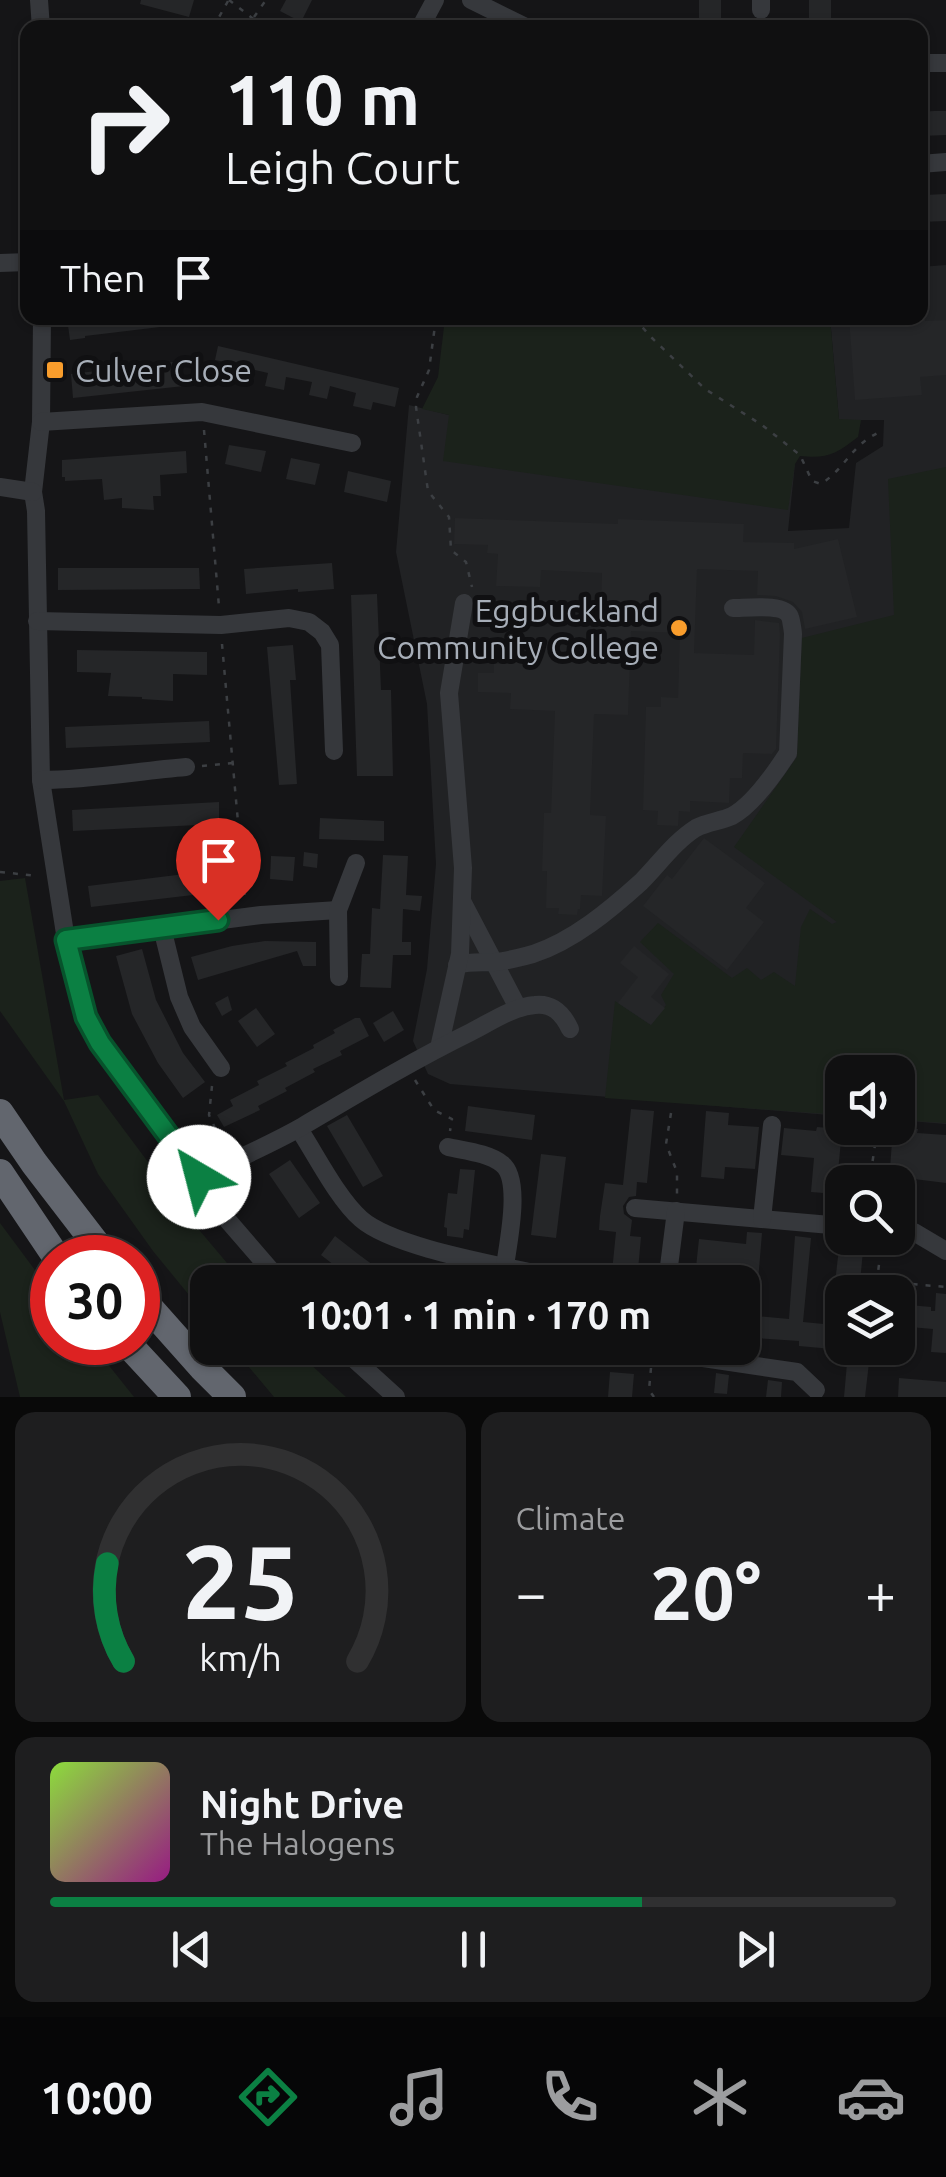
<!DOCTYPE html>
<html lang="en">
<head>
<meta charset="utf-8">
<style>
  :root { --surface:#101011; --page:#1e1e1f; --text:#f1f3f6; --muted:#9c9d9f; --line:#303031; --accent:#0b8043 }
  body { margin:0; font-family:Ubuntu,sans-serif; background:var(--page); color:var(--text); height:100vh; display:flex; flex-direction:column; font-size:38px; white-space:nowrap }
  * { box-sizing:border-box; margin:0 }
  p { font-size:32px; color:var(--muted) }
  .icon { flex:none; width:55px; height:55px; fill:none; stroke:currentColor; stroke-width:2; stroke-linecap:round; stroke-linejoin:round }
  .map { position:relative; height:1397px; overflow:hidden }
  .side { display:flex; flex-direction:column; gap:15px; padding:15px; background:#090909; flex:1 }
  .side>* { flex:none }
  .banner { position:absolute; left:20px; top:20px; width:908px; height:305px; border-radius:20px; box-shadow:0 2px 8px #0004,0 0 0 2px var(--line); background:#101011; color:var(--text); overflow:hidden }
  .buttons { position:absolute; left:825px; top:1055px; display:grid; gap:20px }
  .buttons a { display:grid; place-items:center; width:90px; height:90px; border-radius:20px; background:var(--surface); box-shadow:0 2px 8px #0004,0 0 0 2px var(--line); font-size:50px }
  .speed { position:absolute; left:30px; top:1235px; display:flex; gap:20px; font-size:50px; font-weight:700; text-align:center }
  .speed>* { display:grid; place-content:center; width:130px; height:130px; border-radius:50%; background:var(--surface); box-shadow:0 2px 8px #0004,0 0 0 2px var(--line); line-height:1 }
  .speed .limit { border:15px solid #d22; background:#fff; color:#111 }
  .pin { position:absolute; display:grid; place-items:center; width:85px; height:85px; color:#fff; margin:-102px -42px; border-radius:50% 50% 50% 0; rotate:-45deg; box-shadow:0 0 10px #0007 }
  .pin .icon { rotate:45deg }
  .me { position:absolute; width:110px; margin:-55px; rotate:323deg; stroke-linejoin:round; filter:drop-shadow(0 0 8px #0008) }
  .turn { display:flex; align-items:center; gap:35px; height:210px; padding:0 40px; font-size:45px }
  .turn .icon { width:130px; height:130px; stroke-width:2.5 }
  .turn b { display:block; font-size:70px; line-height:85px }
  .then { display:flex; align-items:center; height:95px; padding:0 40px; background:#0003; gap:20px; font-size:38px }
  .big { font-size:75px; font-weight:600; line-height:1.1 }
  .side .tile { flex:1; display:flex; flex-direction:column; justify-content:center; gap:15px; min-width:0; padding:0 35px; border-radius:20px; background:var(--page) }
  .side .dial { align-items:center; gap:0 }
  .dial svg { height:260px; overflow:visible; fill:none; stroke:var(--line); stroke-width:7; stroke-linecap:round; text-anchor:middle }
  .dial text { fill:var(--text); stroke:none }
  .song { display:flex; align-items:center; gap:30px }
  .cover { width:120px; height:120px; border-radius:15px; background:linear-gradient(135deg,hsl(90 70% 55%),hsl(310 70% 35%)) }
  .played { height:10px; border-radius:5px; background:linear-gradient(90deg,var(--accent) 70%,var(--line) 70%) }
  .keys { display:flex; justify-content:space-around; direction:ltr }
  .heat { display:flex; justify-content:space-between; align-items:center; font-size:55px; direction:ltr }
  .side .tiles { flex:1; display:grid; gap:15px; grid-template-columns:1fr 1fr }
  .tile:last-child { grid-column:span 2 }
  .trip { position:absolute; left:190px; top:1265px; width:570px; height:100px; border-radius:20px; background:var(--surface); box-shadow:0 2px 8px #0004,0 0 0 2px var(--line); font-weight:600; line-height:100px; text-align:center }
  .dock { display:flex; height:160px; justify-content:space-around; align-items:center; background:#060607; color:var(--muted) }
  .dock .icon { width:70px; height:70px }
  .dock .current { color:var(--accent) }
  .dock b { font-size:45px; color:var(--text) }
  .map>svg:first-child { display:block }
  .built { fill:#212224 }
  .green { fill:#1b221b }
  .building { fill:#252628 }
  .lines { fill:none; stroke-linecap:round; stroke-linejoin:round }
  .path { stroke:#3c3f43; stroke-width:2.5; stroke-dasharray:5 8; stroke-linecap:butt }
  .minor { stroke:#36383c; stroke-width:18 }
  .highway { stroke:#62666e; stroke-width:28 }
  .route-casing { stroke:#07532c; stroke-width:25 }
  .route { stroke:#0b8043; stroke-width:18 }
  .poi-dot { fill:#f99d2c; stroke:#101012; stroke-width:4 }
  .labels { text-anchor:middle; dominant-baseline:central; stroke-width:10; stroke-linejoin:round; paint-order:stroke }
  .poi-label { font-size:32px; fill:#a7aeb8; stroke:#101012; text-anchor:start }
</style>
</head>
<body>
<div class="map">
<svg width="946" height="1397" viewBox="0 0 946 1397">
  <rect width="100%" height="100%" fill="#151517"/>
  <path class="built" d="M 946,265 L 946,1124 L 898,1120 L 898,1072 L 842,1072 L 842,1116 L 450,1084 L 428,1074 L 413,1041 L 427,969 L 436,864 L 427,704 L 396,552 L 409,405 L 449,415 L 795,464 L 788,531 L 849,528 L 856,463 L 883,446 L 884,420 L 839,420 L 830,318 L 920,318 L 920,267 Z"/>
  <g class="green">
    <path d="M 445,318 L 830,318 L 839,419 L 861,420 L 858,437 C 836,454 827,459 800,456 L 795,464 L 788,510 L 443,461 L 449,415 L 422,409 L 438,377 Z"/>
    <path d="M 946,467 L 946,1123 L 898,1120 L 898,1072 L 842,1072 L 842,1115 L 605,1098 L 615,1001 L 651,1025 L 666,1005 L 661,995 L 674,974 L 640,942 L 658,923 L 732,978 L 747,968 L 761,980 L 774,972 L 795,986 L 801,927 L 810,909 L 832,924 L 837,922 L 734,847 L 797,757 L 802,638 L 894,615 L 888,479 Z"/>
    <path d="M 25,878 L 64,1100 L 98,1095 L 195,1225 L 243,1282 L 208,1282 L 207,1317 L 153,1251 L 98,1174 L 64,1101 L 0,1011 L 0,881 Z"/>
    <path d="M 0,1223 L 52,1293 L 52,1342 L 91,1343 L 134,1397 L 20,1397 L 0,1312 Z"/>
    <path d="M 233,1348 L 296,1348 L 307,1361 L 346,1397 L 274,1397 Z"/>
  </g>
  <g class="building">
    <path d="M 141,0 L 194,0 L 189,17 L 140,4 Z"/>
    <path d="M 286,0 L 312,0 L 301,22 L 280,11 Z"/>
    <rect x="699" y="0" width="22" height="28"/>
    <rect x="809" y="0" width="22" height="28"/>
    <path d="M 934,111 L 946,111 L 946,135 L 921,136 L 920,112 Z"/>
    <path d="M 946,194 L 946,221 L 920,222 L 920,199 L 925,199 L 924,195 Z"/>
    <path d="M 67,318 L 160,318 L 160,327 L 85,336 L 85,338 L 70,340 Z"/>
    <path d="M 849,318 L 925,318 L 925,321 L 946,320 L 946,375 L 920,377 L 922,395 L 855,400 Z"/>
    <path d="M 218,346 L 399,388 L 395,407 L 373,402 L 371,410 L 353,406 L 356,393 L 330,386 L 327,399 L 309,395 L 312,382 L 286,377 L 284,390 L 265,386 L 268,373 L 243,367 L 240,379 L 222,375 L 225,362 L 215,360 Z"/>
    <path d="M 181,361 L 184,386 L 73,398 L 71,374 Z"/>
    <path d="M 229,445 L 266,451 L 261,472 L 225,464 Z"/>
    <path d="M 186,451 L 187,473 L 160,475 L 161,496 L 153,496 L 154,510 L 122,508 L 122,498 L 104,500 L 102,479 L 65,481 L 65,477 L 62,477 L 62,460 Z"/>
    <path d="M 291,458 L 320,464 L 315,485 L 286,479 Z"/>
    <path d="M 348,471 L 391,481 L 387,502 L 344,492 Z"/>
    <path d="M 455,518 L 618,524 L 618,519 L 744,524 L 743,542 L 794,543 L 794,549 L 838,539 L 857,617 L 805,629 L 802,612 L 793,602 L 776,596 L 757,595 L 758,571 L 697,569 L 694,653 L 754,655 L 755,620 L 779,623 L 780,634 L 776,749 L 772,754 L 743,753 L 742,778 L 730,778 L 729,803 L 690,801 L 690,812 L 679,811 L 678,826 L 657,825 L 658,811 L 643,810 L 646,707 L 661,707 L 661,697 L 678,698 L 680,633 L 631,631 L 628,715 L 594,714 L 590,815 L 606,816 L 602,896 L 581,895 L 580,909 L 578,909 L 577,915 L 558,914 L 559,908 L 546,908 L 547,871 L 542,871 L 544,813 L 551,813 L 555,711 L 510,709 L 511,693 L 478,692 L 478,673 L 494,673 L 494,664 L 511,664 L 512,641 L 548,643 L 547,650 L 589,651 L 590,643 L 600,643 L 602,573 L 541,570 L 540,587 L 496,586 L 498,554 L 487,553 L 488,545 L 454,544 Z"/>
    <path d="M 332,563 L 334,589 L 298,592 L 298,589 L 246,594 L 244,569 Z"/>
    <path d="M 58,568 L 199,568 L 200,589 L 58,590 Z"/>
    <path d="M 377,594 L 381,690 L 391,690 L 393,776 L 357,776 L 351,595 Z"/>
    <path d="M 293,645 L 296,680 L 290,680 L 297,784 L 279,785 L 267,647 Z"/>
    <path d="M 77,650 L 207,652 L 207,675 L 173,674 L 173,701 L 142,699 L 142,697 L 108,696 L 111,673 L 77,672 Z"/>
    <path d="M 209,721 L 210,742 L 66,748 L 65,727 Z"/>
    <path d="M 219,802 L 219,824 L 73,831 L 72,810 Z"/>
    <path d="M 320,818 L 384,821 L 384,841 L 319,839 Z"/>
    <path d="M 704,838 L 765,883 L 746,908 L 764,922 L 727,970 L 643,906 L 667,875 L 672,879 Z"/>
    <path d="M 304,852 L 318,854 L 317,868 L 303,866 Z"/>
    <path d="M 383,855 L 408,856 L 406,895 L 422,896 L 420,911 L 403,909 L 402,942 L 411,942 L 411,955 L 393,955 L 391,988 L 360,987 L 362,954 L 370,954 L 372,908 L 380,909 Z"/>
    <path d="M 271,856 L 295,857 L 293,881 L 270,879 Z"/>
    <path d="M 225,869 L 227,891 L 91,907 L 88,886 Z"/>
    <path d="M 265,941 L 316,942 L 316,966 L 303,966 L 297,951 L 198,980 L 191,957 L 232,946 Z"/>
    <path d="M 634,946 L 669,974 L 651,997 L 665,1008 L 651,1025 L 618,1003 L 638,977 L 620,963 Z"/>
    <path d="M 142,949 L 156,1000 L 183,1053 L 205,1082 L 183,1098 L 158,1063 L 132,1014 L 116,956 Z"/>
    <path d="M 228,996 L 232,1010 L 222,1016 L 215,1003 Z"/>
    <path d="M 256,1008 L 275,1034 L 257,1047 L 238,1021 Z"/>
    <path d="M 393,1011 L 404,1030 L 384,1042 L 373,1023 Z"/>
    <path d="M 355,1018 L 360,1018 L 369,1036 L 340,1051 L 342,1055 L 313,1069 L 315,1072 L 285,1088 L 287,1091 L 258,1106 L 260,1110 L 224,1127 L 217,1115 L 233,1106 L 230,1100 L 259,1085 L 257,1081 L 287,1066 L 285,1063 L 314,1048 L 313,1045 L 335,1033 L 333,1030 Z"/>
    <path d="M 468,1106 L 535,1115 L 532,1140 L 465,1131 Z"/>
    <path d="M 631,1109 L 654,1111 L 647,1183 L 637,1182 L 636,1196 L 629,1197 L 623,1206 L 624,1214 L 632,1220 L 630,1236 L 641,1237 L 638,1270 L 636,1282 L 611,1282 L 616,1232 L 599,1230 L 600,1216 L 605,1183 L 623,1185 Z"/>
    <path d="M 706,1111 L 729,1113 L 728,1125 L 759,1127 L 755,1169 L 725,1167 L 724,1179 L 701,1177 Z"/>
    <path d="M 347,1115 L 383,1176 L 363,1187 L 327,1126 Z"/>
    <path d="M 817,1127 L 842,1129 L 836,1194 L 811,1192 L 814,1158 L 781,1155 L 784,1128 L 816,1131 Z"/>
    <path d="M 893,1128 L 918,1129 L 917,1133 L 946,1135 L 946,1183 L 914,1179 L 912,1200 L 898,1200 L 898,1182 L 889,1182 Z"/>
    <path d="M 541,1154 L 566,1157 L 556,1238 L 531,1235 Z"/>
    <path d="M 290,1160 L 320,1203 L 299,1218 L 269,1174 Z"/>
    <path d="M 460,1169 L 475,1170 L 469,1230 L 464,1229 L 463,1238 L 447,1236 L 447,1228 L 444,1227 L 448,1193 L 457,1194 Z"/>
    <path d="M 747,1232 L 762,1233 L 757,1293 L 742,1292 L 742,1282 L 697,1282 L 697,1277 L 695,1277 L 699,1239 L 746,1244 Z"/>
    <path d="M 335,1236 L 358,1254 L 396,1282 L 356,1282 L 321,1255 Z"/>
    <path d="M 795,1236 L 811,1238 L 803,1322 L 834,1325 L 832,1349 L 799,1346 L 799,1341 L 742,1337 L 744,1315 L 789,1319 Z"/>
    <path d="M 839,1248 L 863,1251 L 859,1292 L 834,1292 Z"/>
    <path d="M 936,1293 L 946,1294 L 946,1353 L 931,1352 L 933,1329 L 898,1326 L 898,1304 L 931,1307 L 931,1311 L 935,1311 Z"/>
    <path d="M 848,1352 L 870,1354 L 865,1397 L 844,1397 Z"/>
    <path d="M 610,1372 L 634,1374 L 632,1397 L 608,1397 Z"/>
    <path d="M 716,1373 L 729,1375 L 727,1394 L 714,1393 Z"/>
    <path d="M 899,1378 L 946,1382 L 946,1397 L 898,1397 Z"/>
    <path d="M 768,1380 L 782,1382 L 781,1397 L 766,1397 Z"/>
  </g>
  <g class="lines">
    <g class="path">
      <path d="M 229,0 L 265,28"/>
      <path d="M 254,17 L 266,0"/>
      <path d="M 213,28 L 228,1"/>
      <path d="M 436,318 L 429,370 L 417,397 L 416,407 L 428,491 L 449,517 L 451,550 L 466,562 L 472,587"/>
      <path d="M 634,318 L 652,338 L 705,389 L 762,425 L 800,455 L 812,481 L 821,484 C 847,467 851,444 882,431"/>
      <path d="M 204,430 L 219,607"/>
      <path d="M 222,644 L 245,900"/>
      <path d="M 202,766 L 234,763"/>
      <path d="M 0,872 L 38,876"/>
      <path d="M 415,1080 L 434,1110 L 452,1119 L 450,1131"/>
      <path d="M 212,1086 L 209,1115 L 223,1145"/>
      <path d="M 671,1113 L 666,1144 L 677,1172 L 677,1194"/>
      <path d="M 860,1182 L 860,1177 L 872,1165 L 875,1145"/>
      <path d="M 882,1239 L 877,1281 L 946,1287"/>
      <path d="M 462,1277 L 469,1282"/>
      <path d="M 651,1368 L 649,1390 L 654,1397"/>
    </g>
    <g class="minor">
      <path d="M 39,0 L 41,28"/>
      <path d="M 471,0 L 528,28"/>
      <path d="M 761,10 L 761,0"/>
      <path d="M 420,28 L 435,0"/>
      <path d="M 920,63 L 946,63"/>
      <path d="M 920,164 L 946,162"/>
      <path d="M 0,263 L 28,262"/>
      <path d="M 42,318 L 41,422 L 33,492 L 36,511 L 41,780 L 66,940 L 86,1017 L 100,1043 L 199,1177 L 224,1216 L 281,1282"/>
      <path d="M 41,422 L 202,412 L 352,443"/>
      <path d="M 0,487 L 33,492"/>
      <path d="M 37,621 L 221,625 L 289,618 L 309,622 L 322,632 L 330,645 L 334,751"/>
      <path d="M 41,780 C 90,780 138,771 186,767"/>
      <path d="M 463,903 L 518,1008"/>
      <path d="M 162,928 L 179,997 L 192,1027 L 221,1068"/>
      <path d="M 66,940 L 261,915 L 338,910"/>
      <path d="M 457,965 C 471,961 482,963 495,962 C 507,961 522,957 533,954 C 573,941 610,910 641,882 C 659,864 674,842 696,828 C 707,822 721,821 732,816 C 753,805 775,773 788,753 L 793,634 C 793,632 791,619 790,617 C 785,603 747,608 733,608"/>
      <path d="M 339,977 L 338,910 L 356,863"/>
      <path d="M 439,1048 L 460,954 L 463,868 L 449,693 L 464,603"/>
      <path d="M 299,1129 C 316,1155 338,1199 361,1219 C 394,1248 500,1265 547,1276"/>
      <path d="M 448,1147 C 466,1151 488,1153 502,1164 C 522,1179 508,1243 505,1266"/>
      <path d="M 199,1177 C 234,1160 270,1145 303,1126 C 359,1093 414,1060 471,1032 C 491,1022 512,1007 535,1005 C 553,1003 563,1014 570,1029"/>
      <path d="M 635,1208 L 842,1226"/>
      <path d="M 762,1219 L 772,1125"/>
      <path d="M 898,1231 L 914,1232 L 946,1251"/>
      <path d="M 667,1282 L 676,1211"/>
      <path d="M 342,1348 L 396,1397"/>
      <path d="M 610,1348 L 663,1352 L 797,1372 L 816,1390"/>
    </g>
    <g class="highway">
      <path d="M 0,1113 L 34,1163 L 107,1258"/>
      <path d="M 0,1173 L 57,1258"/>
      <path d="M 138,1295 L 202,1367 L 232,1397"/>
      <path d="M 126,1342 L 177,1397"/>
    </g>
  </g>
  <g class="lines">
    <g class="route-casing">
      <path id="route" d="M 199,1177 L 100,1043 L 86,1017 L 66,940 L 218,920"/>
    </g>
    <use href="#route" class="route"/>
  </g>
  <g class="poi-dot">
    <rect x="45" y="360" width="20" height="20" rx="5"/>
    <circle cx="679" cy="628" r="10"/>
  </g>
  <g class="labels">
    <g class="poi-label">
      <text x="75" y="370">Culver Close</text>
      <text x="659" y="610" text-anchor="end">Eggbuckland<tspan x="659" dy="37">Community College</tspan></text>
    </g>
  </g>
</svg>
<div class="buttons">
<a><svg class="icon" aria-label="sound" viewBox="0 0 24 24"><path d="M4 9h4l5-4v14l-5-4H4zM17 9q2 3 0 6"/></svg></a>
<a><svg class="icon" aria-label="search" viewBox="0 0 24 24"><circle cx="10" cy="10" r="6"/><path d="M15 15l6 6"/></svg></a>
<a><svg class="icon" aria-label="layers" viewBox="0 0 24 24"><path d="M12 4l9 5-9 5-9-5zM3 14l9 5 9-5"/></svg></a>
</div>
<div class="speed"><div class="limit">30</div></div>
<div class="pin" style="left:218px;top:920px;background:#d93025"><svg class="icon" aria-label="arrive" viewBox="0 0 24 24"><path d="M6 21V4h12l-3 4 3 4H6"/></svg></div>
<svg class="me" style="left:199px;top:1177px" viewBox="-20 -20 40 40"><circle r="19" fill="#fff"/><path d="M0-13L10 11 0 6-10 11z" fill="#0b8043"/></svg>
<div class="trip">10:01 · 1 min · 170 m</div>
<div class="banner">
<div class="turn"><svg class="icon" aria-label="right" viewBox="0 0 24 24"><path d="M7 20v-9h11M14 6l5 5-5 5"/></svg><div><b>110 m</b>Leigh Court</div></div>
<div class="then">Then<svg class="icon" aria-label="arrive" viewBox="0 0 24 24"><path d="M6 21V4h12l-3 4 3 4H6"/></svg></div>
</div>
</div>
<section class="side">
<div class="tiles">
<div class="tile dial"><svg viewBox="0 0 100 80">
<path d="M14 69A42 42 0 1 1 86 69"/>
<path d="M14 69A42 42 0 0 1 9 39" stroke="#0b8043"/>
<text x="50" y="56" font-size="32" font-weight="700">25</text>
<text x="50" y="72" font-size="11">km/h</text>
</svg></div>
<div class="tile"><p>Climate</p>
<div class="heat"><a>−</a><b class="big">20°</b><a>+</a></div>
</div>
<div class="tile">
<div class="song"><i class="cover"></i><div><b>Night Drive</b><p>The Halogens</p></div></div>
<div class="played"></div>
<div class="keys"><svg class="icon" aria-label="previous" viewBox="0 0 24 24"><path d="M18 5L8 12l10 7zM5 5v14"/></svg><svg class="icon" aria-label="pause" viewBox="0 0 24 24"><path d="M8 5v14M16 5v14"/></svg><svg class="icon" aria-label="next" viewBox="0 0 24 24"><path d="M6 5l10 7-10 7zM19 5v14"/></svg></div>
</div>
</div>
</section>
<nav class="dock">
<b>10:00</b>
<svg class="icon current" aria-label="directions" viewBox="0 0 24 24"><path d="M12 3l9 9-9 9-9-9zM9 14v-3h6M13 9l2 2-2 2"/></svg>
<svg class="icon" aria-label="music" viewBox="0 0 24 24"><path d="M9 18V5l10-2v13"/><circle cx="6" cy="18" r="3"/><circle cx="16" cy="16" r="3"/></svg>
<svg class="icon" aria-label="phone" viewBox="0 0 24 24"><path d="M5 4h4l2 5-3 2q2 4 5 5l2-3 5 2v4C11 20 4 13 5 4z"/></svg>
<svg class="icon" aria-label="climate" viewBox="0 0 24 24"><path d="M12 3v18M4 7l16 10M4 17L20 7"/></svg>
<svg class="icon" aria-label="car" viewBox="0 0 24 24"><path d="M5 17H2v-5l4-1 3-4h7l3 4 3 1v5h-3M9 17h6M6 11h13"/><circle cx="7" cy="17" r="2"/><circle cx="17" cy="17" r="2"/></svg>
</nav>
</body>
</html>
